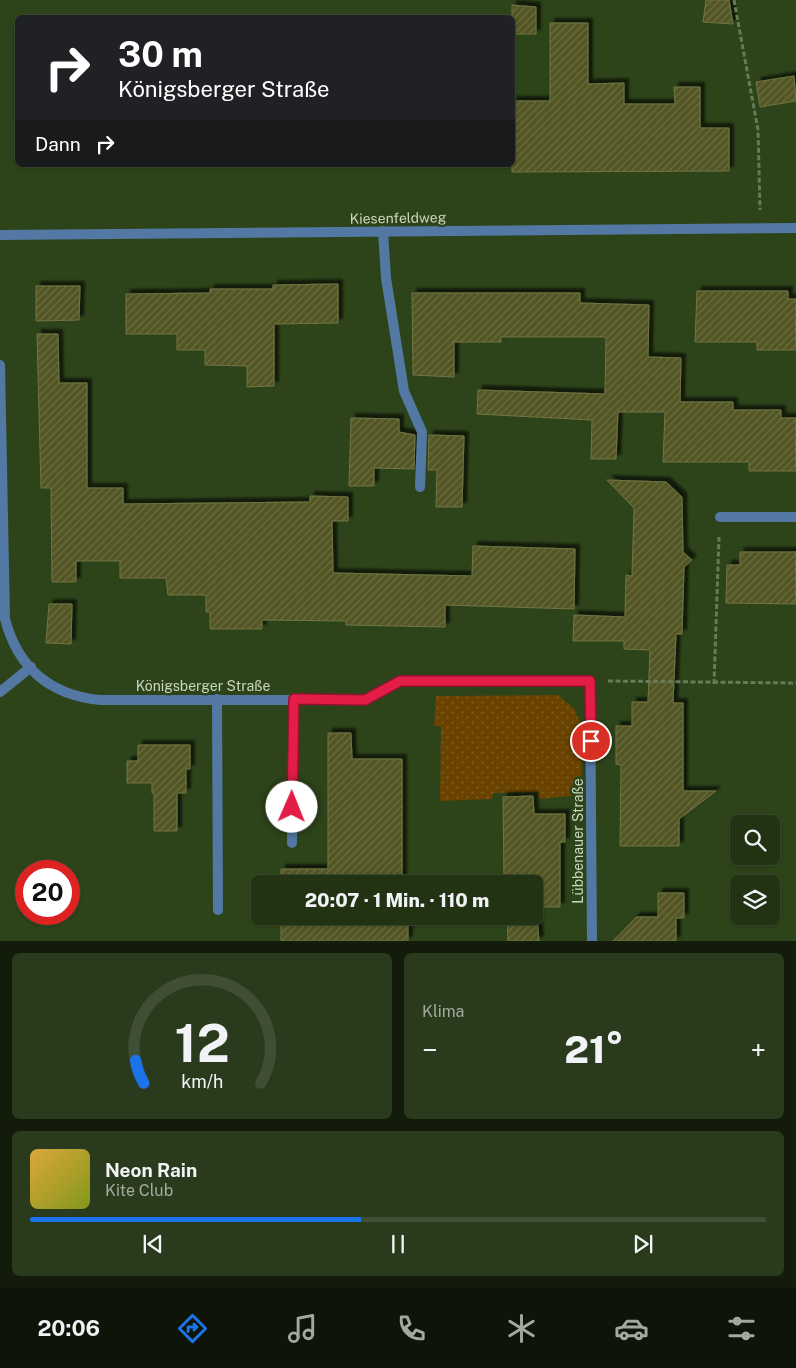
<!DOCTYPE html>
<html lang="de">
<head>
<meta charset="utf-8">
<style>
  :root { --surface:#223314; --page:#2a3b1d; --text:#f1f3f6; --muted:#a2aaa0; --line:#3f4e34; --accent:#1a73e8 }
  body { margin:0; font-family:"Public Sans",sans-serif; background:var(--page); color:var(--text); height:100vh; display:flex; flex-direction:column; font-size:19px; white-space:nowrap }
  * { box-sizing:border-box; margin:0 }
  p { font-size:16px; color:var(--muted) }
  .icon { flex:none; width:28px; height:28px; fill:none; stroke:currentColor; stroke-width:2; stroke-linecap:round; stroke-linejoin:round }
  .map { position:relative; height:941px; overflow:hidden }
  .side { display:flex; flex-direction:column; gap:12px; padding:12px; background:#131c0b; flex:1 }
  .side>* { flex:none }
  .banner { position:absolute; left:15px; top:15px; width:500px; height:152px; border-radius:8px; box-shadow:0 1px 4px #0004,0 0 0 1px var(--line); background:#202124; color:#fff; overflow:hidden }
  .tools { position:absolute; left:730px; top:815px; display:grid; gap:10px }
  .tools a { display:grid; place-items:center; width:50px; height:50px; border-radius:8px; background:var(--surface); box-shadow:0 1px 4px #0004,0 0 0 1px var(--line); font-size:25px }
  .speed { position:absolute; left:15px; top:860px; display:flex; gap:10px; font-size:25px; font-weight:700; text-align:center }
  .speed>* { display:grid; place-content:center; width:65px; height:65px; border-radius:50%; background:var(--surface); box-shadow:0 1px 4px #0004,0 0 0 1px var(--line); line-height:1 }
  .speed .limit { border:8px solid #d22; background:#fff; color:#111 }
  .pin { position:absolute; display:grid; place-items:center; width:42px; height:42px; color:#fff; margin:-21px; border:2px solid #fff; border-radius:50%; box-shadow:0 1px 5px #0007 }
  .me { position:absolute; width:55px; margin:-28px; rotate:1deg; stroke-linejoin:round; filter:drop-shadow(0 0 4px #0008) }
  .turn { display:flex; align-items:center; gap:18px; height:105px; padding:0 20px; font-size:22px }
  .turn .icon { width:65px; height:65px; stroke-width:2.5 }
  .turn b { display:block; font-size:35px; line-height:42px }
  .then { display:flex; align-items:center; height:48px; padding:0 20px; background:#0003; gap:10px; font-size:19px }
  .big { font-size:38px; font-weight:800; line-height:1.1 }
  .side .card { flex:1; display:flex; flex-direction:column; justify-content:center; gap:8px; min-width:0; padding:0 18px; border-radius:8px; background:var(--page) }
  .side .dial { align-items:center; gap:0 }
  .dial svg { height:130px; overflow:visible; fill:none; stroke:var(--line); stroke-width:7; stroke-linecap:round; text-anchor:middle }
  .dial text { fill:var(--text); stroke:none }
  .song { display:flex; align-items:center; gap:15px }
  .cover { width:60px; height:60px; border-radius:8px; background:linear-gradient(135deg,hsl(40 70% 55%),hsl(70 70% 35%)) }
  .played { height:5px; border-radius:2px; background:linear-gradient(90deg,var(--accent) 45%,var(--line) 45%) }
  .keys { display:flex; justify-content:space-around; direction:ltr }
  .heat { display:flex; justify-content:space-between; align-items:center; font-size:28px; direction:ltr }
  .side .tiles { flex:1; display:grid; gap:12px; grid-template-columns:1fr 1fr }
  .card:last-child { grid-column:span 2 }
  .trip { position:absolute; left:251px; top:875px; width:292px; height:50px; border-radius:8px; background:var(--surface); box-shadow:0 1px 4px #0004,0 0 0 1px var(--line); font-weight:800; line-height:50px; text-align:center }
  .tab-bar { display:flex; height:80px; justify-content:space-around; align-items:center; background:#0e1408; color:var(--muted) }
  .tab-bar .icon { width:35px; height:35px }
  .tab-bar .active { color:var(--accent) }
  .tab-bar b { font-size:22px; color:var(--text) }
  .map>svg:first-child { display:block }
  .park { fill:url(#park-dots) }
  .building { fill:url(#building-hatch); stroke:#717543; filter:url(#shadow) }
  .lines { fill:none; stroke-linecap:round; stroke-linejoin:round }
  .path { stroke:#677b58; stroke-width:3; stroke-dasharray:5 2.5; stroke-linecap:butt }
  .lane { stroke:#5378a4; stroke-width:10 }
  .street { stroke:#5378a4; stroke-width:10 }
  .route-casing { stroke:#92132f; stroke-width:12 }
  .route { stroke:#e11d48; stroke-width:9 }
  .labels { text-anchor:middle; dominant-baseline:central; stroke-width:5; stroke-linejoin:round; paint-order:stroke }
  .street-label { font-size:14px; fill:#c8d7bf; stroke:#2d441a }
</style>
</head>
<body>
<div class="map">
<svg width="796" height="941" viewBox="0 0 796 941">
  <defs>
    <pattern id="park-dots" width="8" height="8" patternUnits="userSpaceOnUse" patternTransform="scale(1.25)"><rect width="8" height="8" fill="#6a4300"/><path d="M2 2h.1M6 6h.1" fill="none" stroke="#7e5d23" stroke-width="1.8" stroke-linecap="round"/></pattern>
    <pattern id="building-hatch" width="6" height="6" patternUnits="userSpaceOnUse" patternTransform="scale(1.25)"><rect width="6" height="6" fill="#535624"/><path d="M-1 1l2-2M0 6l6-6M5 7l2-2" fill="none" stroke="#6a6e42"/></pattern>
    <filter id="shadow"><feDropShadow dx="4.5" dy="-4.5" stdDeviation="1" flood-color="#0009"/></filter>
  </defs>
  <rect width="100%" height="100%" fill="#2d441a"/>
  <path class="park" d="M 558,695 L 574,709 L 582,726 L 581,795 L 539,799 L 538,792 L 493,793 L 492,799 L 440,801 L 441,726 L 434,726 L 436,696 Z"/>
  <g class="building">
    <path d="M 706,0 L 729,0 L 733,24 L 703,22 Z"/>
    <path d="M 512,5 L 536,7 L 536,34 L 512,34 Z"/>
    <path d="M 550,23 L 588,23 L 588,84 L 624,83 L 624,104 L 675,104 L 674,87 L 700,87 L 700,128 L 729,128 L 729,171 L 512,172 L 512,101 L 550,101 Z"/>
    <path d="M 794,76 L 796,101 L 760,107 L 756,82 Z"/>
    <path d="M 338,284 L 338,323 L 274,324 L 274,386 L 247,387 L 247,366 L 205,365 L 205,350 L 177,350 L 177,334 L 126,334 L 126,294 L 210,293 L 210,289 L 273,289 L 273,285 Z"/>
    <path d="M 36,286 L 80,286 L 79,320 L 36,321 Z"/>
    <path d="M 697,291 L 788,291 L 788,299 L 796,299 L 796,350 L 757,350 L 757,342 L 695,342 Z"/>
    <path d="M 412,293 L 580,293 L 580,303 L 649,305 L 648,357 L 681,358 L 680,402 L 733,402 L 733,410 L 781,410 L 781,418 L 796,418 L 796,471 L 749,471 L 749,462 L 663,462 L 665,412 L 618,412 L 616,459 L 591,459 L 592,420 L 477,414 L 478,390 L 605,394 L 606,337 L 501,337 L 501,342 L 454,342 L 454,377 L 413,375 Z"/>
    <path d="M 37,334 L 58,334 L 59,383 L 87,383 L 87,488 L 123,488 L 123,504 L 310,502 L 310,496 L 348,497 L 348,521 L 332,521 L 333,573 L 472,576 L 473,546 L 575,549 L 574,609 L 445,605 L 445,627 L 346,625 L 346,621 L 262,620 L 262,629 L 210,629 L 210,612 L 206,612 L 206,595 L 168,595 L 166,578 L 120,578 L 120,561 L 76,561 L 76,582 L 52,582 L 51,488 L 41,488 Z"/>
    <path d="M 351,418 L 399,419 L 399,432 L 415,435 L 414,469 L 374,468 L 374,486 L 349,486 Z"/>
    <path d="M 429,435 L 464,436 L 462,507 L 436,507 L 437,470 L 428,470 Z"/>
    <path d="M 607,480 L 666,482 L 682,497 L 683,552 L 692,560 L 684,567 L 682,634 L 676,634 L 673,703 L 683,703 L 683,791 L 716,791 L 679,819 L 679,846 L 620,846 L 621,765 L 616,764 L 616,726 L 632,726 L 632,702 L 648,702 L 650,650 L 624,649 L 624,641 L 573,641 L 574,615 L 625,617 L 626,575 L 632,576 L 634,508 Z"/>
    <path d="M 740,552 L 796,552 L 796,604 L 726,603 L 727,565 L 740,565 Z"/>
    <path d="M 49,604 L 72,604 L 71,644 L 46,643 Z"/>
    <path d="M 328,733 L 351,733 L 352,759 L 402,759 L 402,884 L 281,884 L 281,869 L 328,869 Z"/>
    <path d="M 138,745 L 190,745 L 190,769 L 186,769 L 186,793 L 177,793 L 177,831 L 154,831 L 154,793 L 152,793 L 152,783 L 127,783 L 127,761 L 138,761 Z"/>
    <path d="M 533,796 L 534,814 L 565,814 L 565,842 L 560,842 L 560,907 L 536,907 L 539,941 L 508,941 L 507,916 L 535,916 L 535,884 L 506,884 L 506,881 L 504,881 L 503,797 Z"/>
    <path d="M 658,893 L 684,893 L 684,918 L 676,918 L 676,941 L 613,941 L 636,917 L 658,917 Z"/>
    <rect x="281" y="916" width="127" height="25"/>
  </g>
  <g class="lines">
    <g class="path">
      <path d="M 734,0 L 758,130 L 760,210"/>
      <path d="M 608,681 L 796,683"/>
      <path d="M 714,684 L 719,537"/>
    </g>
    <g class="lane">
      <path d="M 383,231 L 386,278 L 404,391 L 422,432 L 420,487"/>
      <path d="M 217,699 L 218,910"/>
      <path d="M 292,843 L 294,699"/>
    </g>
    <g class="street">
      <path d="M 0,235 L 796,228"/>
      <path d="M 0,365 L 5,619 C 18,668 50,695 100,700 L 365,700 L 400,681 L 590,681 L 592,941"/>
      <path d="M 720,517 L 796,517"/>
      <path d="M 0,692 L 31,667"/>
    </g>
  </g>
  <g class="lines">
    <g class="route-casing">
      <path id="route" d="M 292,807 L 294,699 L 365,700 L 400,681 L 590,681 L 591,741"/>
    </g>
    <use href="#route" class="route"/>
  </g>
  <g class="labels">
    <g class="street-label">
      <text transform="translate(398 218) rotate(-1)">Kiesenfeldweg</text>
      <text x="203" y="686">Königsberger Straße</text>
      <text transform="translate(578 841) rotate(-90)">Lübbenauer Straße</text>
    </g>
  </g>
</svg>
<div class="tools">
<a><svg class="icon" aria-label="search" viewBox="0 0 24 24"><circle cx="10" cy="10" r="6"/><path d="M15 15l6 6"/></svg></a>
<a><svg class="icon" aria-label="layers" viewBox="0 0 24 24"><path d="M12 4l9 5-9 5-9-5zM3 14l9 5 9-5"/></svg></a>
</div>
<div class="speed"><div class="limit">20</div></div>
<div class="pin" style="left:591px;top:741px;background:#d93025"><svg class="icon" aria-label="arrive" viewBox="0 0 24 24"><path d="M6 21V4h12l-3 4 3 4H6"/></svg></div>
<svg class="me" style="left:292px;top:807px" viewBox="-20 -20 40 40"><circle r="19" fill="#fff"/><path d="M0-13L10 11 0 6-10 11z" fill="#e11d48"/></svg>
<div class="trip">20:07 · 1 Min. · 110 m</div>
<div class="banner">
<div class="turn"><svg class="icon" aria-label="right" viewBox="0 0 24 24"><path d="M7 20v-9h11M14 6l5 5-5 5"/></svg><div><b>30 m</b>Königsberger Straße</div></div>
<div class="then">Dann<svg class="icon" aria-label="right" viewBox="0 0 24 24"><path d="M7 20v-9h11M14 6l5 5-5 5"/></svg></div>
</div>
</div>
<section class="side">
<div class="tiles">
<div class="card dial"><svg viewBox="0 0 100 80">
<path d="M14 69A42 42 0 1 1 86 69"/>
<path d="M14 69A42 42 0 0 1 9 55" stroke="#1a73e8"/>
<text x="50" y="56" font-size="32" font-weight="700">12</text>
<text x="50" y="72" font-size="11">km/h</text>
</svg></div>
<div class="card"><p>Klima</p>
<div class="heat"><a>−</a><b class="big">21°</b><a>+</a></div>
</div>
<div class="card">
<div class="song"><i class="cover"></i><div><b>Neon Rain</b><p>Kite Club</p></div></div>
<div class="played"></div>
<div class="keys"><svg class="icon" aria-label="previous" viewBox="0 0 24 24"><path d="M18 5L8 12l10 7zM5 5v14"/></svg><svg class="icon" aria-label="pause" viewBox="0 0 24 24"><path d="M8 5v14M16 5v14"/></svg><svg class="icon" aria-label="next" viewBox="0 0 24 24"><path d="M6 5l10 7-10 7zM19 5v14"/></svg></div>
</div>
</div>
</section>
<nav class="tab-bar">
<b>20:06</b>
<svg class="icon active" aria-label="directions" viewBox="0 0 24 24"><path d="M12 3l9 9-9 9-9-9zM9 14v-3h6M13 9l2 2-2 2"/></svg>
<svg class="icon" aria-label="music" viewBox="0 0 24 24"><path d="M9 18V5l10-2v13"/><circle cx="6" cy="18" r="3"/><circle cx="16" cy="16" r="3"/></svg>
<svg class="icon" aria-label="phone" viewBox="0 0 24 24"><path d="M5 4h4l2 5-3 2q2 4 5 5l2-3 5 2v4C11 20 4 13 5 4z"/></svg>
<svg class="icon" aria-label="climate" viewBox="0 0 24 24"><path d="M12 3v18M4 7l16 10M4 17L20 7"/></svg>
<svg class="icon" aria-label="car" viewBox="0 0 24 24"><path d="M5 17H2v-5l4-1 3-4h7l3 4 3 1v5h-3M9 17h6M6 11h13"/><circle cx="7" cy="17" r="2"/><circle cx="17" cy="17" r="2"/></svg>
<svg class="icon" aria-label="filters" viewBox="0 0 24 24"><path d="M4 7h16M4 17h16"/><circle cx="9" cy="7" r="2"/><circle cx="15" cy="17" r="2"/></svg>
</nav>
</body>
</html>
